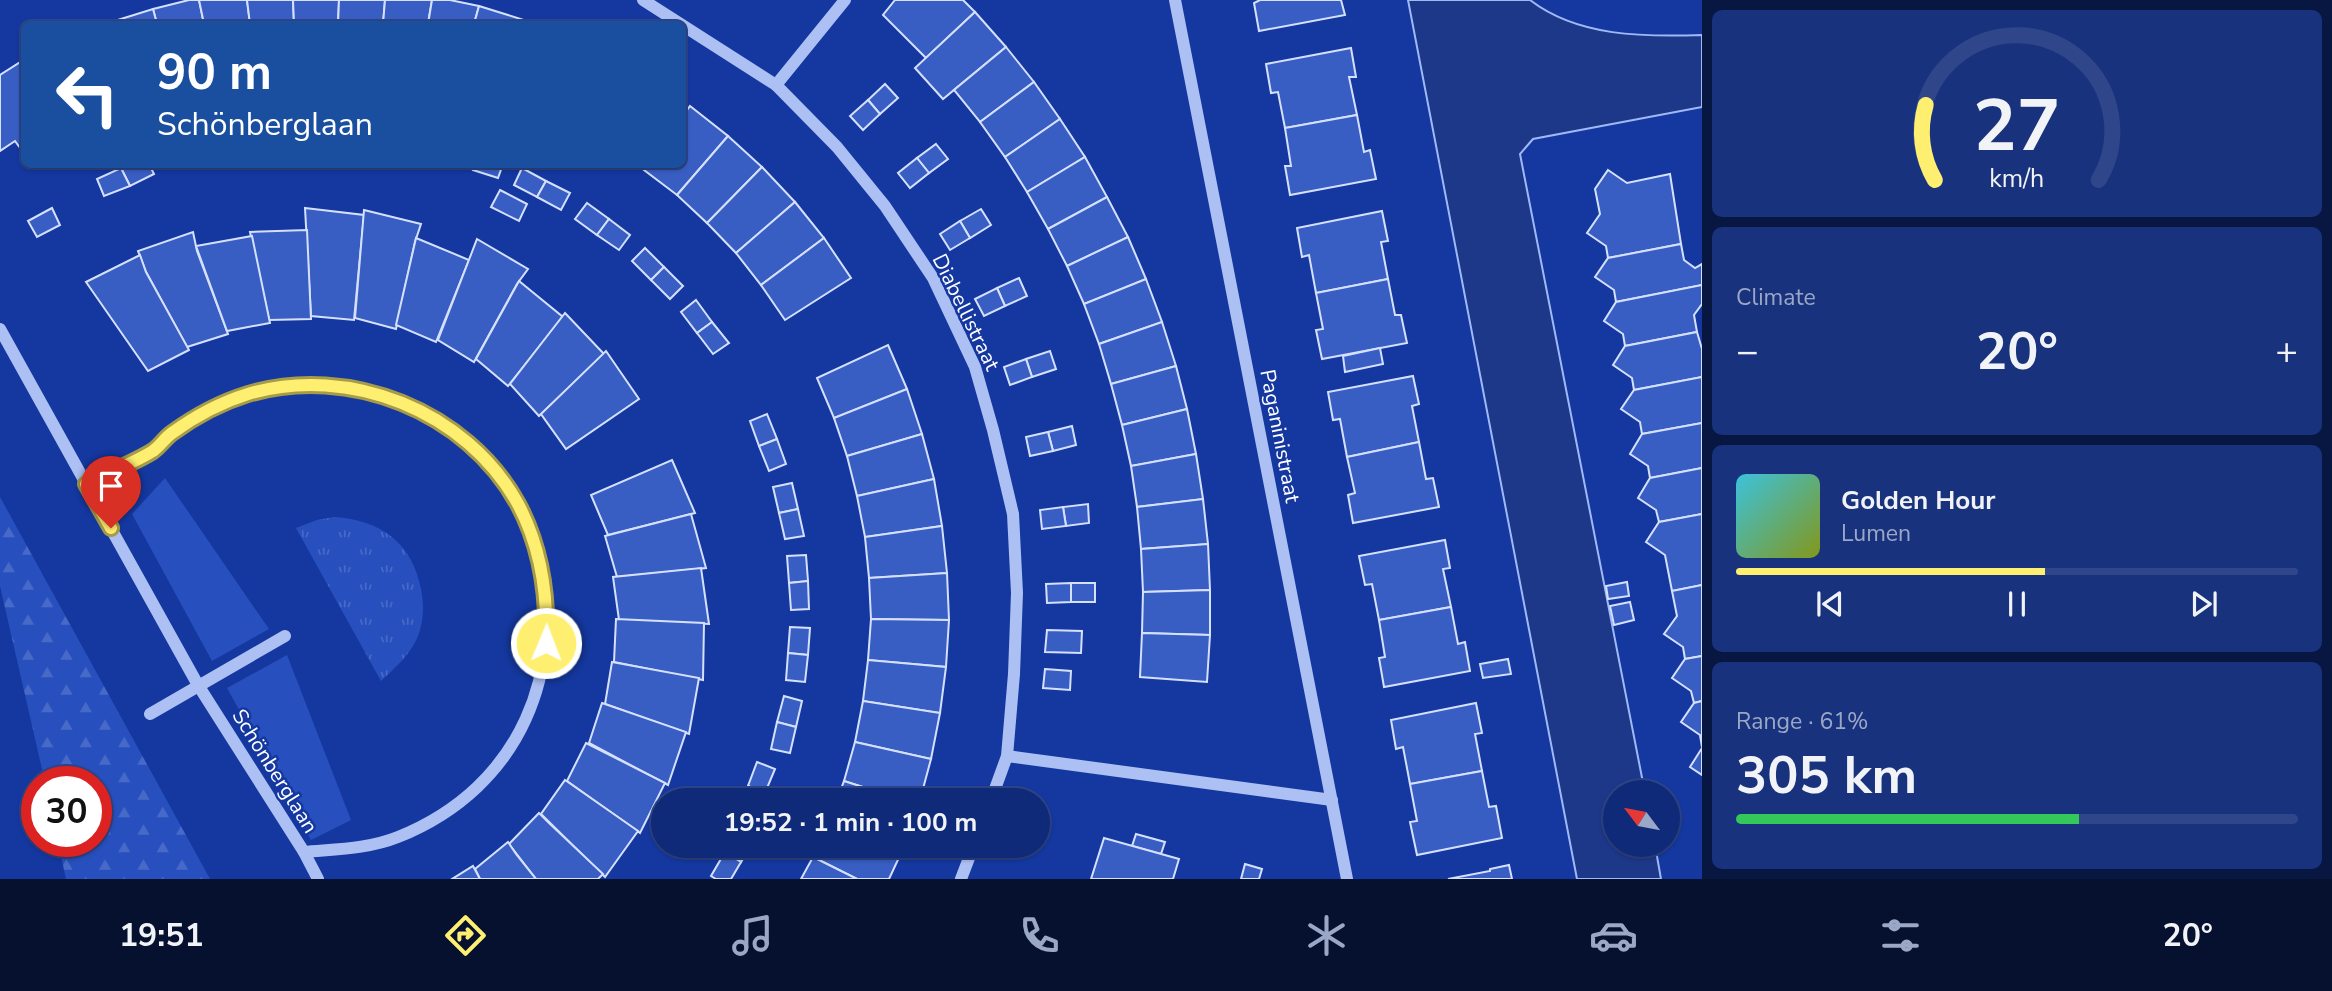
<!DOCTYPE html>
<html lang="en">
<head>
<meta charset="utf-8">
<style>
  :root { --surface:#0f2a78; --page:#18327d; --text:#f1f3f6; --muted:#9ba7c6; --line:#2f468a; --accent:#ffef70 }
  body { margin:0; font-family:"Nunito Sans",sans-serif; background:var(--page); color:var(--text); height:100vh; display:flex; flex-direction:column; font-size:26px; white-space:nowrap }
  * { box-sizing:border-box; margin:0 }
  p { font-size:23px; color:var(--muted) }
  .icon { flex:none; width:38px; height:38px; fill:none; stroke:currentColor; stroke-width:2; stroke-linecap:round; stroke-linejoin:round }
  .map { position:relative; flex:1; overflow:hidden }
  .details { display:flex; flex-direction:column; gap:10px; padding:10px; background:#081742; width:630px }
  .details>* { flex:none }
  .top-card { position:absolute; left:21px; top:21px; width:665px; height:147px; border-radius:10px; box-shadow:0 2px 5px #0004,0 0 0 2px var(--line); background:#1a4fa0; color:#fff; overflow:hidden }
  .needle { width:46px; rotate:302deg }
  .buttons { position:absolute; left:1603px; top:780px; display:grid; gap:14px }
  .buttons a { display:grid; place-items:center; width:77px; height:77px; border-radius:50%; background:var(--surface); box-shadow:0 2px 5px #0004,0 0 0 2px var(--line); font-size:35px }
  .speed { position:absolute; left:21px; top:766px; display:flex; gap:14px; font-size:35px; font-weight:700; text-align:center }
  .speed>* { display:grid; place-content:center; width:91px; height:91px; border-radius:50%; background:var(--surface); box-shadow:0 2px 5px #0004,0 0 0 2px var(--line); line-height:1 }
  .speed .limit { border:10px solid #d22; background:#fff; color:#111 }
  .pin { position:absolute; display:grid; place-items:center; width:60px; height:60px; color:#fff; margin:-72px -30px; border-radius:50% 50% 50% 0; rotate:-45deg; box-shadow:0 0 7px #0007 }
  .pin .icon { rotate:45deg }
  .me { position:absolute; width:77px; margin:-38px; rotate:1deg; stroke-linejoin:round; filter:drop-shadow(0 0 5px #0008) }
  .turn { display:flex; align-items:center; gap:24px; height:147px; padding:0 21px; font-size:32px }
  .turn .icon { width:91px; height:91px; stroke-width:2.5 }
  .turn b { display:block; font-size:49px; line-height:60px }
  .big { font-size:52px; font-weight:700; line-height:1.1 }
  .details .card { flex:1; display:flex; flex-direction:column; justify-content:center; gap:10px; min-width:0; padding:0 24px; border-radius:10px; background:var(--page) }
  .details .dial { align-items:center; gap:0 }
  .dial svg { height:182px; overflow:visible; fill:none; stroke:var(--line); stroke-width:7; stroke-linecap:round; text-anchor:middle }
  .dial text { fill:var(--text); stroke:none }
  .song { display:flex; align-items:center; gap:21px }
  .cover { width:84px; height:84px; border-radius:10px; background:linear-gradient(135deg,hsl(190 70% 55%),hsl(70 70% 35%)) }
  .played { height:7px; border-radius:4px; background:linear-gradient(90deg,var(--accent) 55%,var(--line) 55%) }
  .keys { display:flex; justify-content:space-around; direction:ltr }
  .heat { display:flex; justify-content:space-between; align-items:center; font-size:38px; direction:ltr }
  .charge { height:10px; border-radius:5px; background:linear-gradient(90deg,#34c759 61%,var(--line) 0) }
  .trip { position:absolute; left:651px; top:788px; width:399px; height:70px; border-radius:35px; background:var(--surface); box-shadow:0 2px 5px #0004,0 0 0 2px var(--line); font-weight:700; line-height:70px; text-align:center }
  .menu { display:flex; height:112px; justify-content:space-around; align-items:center; background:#061130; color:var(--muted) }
  .menu .icon { width:49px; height:49px }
  .menu .selected { color:var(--accent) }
  .menu b { font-size:32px; color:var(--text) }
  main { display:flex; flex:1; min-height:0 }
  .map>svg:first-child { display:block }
  .green { fill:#2750be }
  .forest { fill:url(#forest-firs) }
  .park { fill:url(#park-tufts) }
  .water { fill:#1d3889; stroke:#9fb8f7; stroke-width:2 }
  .building { fill:#385ec4; stroke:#d5e0fd; stroke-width:2 }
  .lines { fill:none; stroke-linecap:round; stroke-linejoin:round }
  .minor { stroke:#adc0f4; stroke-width:12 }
  .route-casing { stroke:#a69b49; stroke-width:18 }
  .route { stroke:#ffef70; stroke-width:12 }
  .labels { text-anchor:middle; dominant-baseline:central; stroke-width:5; stroke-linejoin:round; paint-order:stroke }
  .street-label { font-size:21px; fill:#fff; stroke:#1438a0 }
</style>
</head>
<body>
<main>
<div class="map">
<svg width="1702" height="879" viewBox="0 0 1702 879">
  <defs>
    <pattern id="forest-firs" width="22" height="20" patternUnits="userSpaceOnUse" patternTransform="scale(1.75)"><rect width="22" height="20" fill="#2750be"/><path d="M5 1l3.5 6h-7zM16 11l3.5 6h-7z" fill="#476ac8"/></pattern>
    <pattern id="park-tufts" width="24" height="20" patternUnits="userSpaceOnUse" patternTransform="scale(1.75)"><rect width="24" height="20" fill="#2750be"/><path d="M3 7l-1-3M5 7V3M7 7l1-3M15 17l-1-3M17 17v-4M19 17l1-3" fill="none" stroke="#476ac8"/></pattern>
  </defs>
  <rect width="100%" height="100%" fill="#1438a0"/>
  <g class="green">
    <path d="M 165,478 L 269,629 L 212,661 L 132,514 Z"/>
    <path d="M 287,655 L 351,820 L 311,840 L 227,688 Z"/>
  </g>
  <path class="forest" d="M 0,497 L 210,879 L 66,879 L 58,842 L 96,842 L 96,782 L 45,782 L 0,586 Z"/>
  <path class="park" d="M 334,517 C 380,520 412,542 421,589 C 424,605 424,620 418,636 C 411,654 395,668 381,681 L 296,528 L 317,520 Z"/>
  <path class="water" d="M 1408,0 L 1530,0 C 1578,37 1644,37 1702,35 L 1702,107 L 1533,139 L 1520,154 L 1645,793 L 1615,793 L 1615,845 L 1655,845 L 1661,879 L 1577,879 Z"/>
  <g class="building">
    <path d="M 189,0 L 199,0 L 204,24 L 157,24 L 153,9 Z"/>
    <path d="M 199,0 L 247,0 L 250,24 L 204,24 Z"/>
    <path d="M 247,0 L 293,0 L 294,24 L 250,24 Z"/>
    <path d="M 293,0 L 339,0 L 338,24 L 294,24 Z"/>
    <path d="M 339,0 L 385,0 L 383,24 L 338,24 Z"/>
    <path d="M 385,0 L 432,0 L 428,24 L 383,24 Z"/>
    <path d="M 432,0 L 450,0 L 479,6 L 474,24 L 428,24 Z"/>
    <path d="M 895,0 L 963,0 L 975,12 L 926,58 L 883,15 Z"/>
    <path d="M 1260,0 L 1341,0 L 1345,15 L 1259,31 L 1254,3 Z"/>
    <path d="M 479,6 L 524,20 L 522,24 L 474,24 Z"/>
    <path d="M 153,9 L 157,24 L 108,23 Z"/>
    <path d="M 975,12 L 1006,47 L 943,99 L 915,68 Z"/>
    <path d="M 1006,47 L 1034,82 L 980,122 L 954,90 Z"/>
    <path d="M 1351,48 L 1356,77 L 1349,77 L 1357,115 L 1285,128 L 1278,92 L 1271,93 L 1266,64 Z"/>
    <path d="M 22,61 L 24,65 L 24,151 L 23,152 L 15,141 L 0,151 L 0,75 Z"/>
    <path d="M 1034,82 L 1060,119 L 1005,157 L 980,122 Z"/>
    <path d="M 885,84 L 898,98 L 880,114 L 868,100 Z"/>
    <path d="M 868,100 L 880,114 L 863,130 L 850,116 Z"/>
    <path d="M 690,106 L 728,136 L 677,195 L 644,170 L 648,164 L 682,164 L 682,117 Z"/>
    <path d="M 1357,115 L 1364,152 L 1370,150 L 1376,179 L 1290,195 L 1285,166 L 1291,166 L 1285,128 Z"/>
    <path d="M 1060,119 L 1085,157 L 1027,192 L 1005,157 Z"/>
    <path d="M 728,136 L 762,167 L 707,223 L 677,195 Z"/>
    <path d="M 936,144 L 948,159 L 929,173 L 917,158 Z"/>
    <path d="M 1085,157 L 1107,197 L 1048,229 L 1027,192 Z"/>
    <path d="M 917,158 L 929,173 L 910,188 L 898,173 Z"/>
    <path d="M 129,164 L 149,164 L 154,174 L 130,186 L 121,168 Z"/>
    <path d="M 475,164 L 503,164 L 498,178 L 473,170 Z"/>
    <path d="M 762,167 L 795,202 L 736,253 L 707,223 Z"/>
    <path d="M 121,168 L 130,186 L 104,196 L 97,179 Z"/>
    <path d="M 522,168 L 546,181 L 537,197 L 514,185 Z"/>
    <path d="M 1608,170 L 1627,183 L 1670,174 L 1681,244 L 1608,258 L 1606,246 L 1587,233 L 1600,214 L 1595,189 Z"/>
    <path d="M 546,181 L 570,193 L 561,210 L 537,197 Z"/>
    <path d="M 500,190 L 527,204 L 519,221 L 491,207 Z"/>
    <path d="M 1107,197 L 1128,237 L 1067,266 L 1048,229 Z"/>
    <path d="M 795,202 L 824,238 L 761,285 L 736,253 Z"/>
    <path d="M 587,203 L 609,219 L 597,235 L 575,219 Z"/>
    <path d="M 52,208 L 60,225 L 37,237 L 28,221 Z"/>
    <path d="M 305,208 L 364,215 L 354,320 L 311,316 Z"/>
    <path d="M 981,209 L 991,225 L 970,238 L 960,221 Z"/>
    <path d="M 364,210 L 421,224 L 415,242 L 396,329 L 355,318 Z"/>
    <path d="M 1382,211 L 1388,241 L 1381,242 L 1388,279 L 1316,293 L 1309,255 L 1302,257 L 1297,228 Z"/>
    <path d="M 609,219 L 630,235 L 619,250 L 597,235 Z"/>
    <path d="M 960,221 L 970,238 L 950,250 L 940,234 Z"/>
    <path d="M 307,230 L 311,319 L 269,320 L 250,232 Z"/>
    <path d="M 193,232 L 197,251 L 228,334 L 187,347 L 146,272 L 138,251 Z"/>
    <path d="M 252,236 L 270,323 L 227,331 L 196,246 Z"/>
    <path d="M 1128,237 L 1146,279 L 1084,304 L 1067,266 Z"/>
    <path d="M 416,238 L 469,260 L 436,342 L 396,325 Z"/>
    <path d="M 824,238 L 851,278 L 785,320 L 761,285 Z"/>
    <path d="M 477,239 L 528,269 L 517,284 L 474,362 L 438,340 Z"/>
    <path d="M 1681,244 L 1684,260 L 1695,268 L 1702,264 L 1702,285 L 1616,302 L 1614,290 L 1595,277 L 1608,258 Z"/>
    <path d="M 645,248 L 664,267 L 651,280 L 632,261 Z"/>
    <path d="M 140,255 L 146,272 L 189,350 L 148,371 L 86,282 Z"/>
    <path d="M 664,267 L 683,286 L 670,299 L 651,280 Z"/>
    <path d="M 1019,278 L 1027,296 L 1005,306 L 997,288 Z"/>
    <path d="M 1146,279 L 1162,322 L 1099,344 L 1084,304 Z"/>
    <path d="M 1388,279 L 1395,315 L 1401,315 L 1407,343 L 1322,359 L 1316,330 L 1323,329 L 1316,293 Z"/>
    <path d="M 519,281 L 563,317 L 508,386 L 476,359 Z"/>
    <path d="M 1702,285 L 1702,304 L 1694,315 L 1697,332 L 1625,346 L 1623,334 L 1604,321 L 1616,302 Z"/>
    <path d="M 997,288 L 1005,306 L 984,316 L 975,299 Z"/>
    <path d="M 696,300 L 712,322 L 697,333 L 681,312 Z"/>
    <path d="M 565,313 L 604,354 L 539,416 L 510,384 Z"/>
    <path d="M 712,322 L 729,343 L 713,354 L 697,333 Z"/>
    <path d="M 1162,322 L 1176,366 L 1111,384 L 1099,344 Z"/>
    <path d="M 1697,332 L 1702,349 L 1702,377 L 1634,390 L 1632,378 L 1613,365 L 1625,346 Z"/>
    <path d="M 888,345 L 907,389 L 834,418 L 817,378 Z"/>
    <path d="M 1380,348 L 1383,364 L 1345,372 L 1343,356 Z"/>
    <path d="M 606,351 L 639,399 L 566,449 L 541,414 Z"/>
    <path d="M 1050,351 L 1056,369 L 1032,377 L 1026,359 Z"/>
    <path d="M 1026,359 L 1032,377 L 1010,385 L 1004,367 Z"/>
    <path d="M 1176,366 L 1187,409 L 1122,425 L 1111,384 Z"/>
    <path d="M 1413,376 L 1419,404 L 1412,406 L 1419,442 L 1347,457 L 1340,419 L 1333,420 L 1328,392 Z"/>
    <path d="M 1702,377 L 1702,423 L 1642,434 L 1640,422 L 1621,409 L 1634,390 Z"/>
    <path d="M 907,389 L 922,434 L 847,456 L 834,418 Z"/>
    <path d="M 1187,409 L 1196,454 L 1131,466 L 1122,425 Z"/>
    <path d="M 767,414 L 777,439 L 759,446 L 750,421 Z"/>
    <path d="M 1702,423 L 1702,468 L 1650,478 L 1648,466 L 1630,454 L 1642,434 Z"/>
    <path d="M 1072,426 L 1076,445 L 1053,451 L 1048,432 Z"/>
    <path d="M 1048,432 L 1053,451 L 1030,456 L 1026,437 Z"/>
    <path d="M 922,434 L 934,479 L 857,496 L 847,456 Z"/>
    <path d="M 777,439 L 786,464 L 769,471 L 759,446 Z"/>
    <path d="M 1419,442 L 1426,479 L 1433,478 L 1439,507 L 1353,523 L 1348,495 L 1355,493 L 1347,457 Z"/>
    <path d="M 1196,454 L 1203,499 L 1137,507 L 1131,466 Z"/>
    <path d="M 672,460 L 695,513 L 608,535 L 591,495 Z"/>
    <path d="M 1702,468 L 1702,514 L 1659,522 L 1656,510 L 1638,498 L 1650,478 Z"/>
    <path d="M 934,479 L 942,526 L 865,537 L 857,496 Z"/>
    <path d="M 792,483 L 798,509 L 779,513 L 773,487 Z"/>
    <path d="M 1203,499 L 1208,544 L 1141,549 L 1137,507 Z"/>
    <path d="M 1088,504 L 1089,523 L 1066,526 L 1063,507 Z"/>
    <path d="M 1063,507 L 1066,526 L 1042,529 L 1040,510 Z"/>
    <path d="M 798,509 L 804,536 L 785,539 L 779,513 Z"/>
    <path d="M 691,514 L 706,568 L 617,577 L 605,536 Z"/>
    <path d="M 1702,514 L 1702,585 L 1672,591 L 1665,555 L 1646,542 L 1659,522 Z"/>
    <path d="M 942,526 L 947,573 L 869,578 L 865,537 Z"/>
    <path d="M 1445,540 L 1450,568 L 1443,569 L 1451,607 L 1379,620 L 1372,584 L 1365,585 L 1359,556 Z"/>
    <path d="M 1208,544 L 1210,590 L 1143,592 L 1141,549 Z"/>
    <path d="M 806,555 L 808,581 L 789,583 L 787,556 Z"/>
    <path d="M 701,568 L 709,624 L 619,620 L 613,577 Z"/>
    <path d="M 947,573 L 949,620 L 871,619 L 869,578 Z"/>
    <path d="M 808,581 L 809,609 L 791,610 L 789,583 Z"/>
    <path d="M 1627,582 L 1629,596 L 1608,599 L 1606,586 Z"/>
    <path d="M 1071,583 L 1071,602 L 1047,603 L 1046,584 Z"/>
    <rect x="1071" y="583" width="24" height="19"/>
    <path d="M 1702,585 L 1702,656 L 1685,659 L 1683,647 L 1664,634 L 1677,616 L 1672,591 Z"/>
    <path d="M 1210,590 L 1210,635 L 1142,633 L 1143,592 Z"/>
    <path d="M 1630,602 L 1634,620 L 1614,625 L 1610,606 Z"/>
    <path d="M 1451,607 L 1458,644 L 1465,642 L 1470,671 L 1384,687 L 1379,658 L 1385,657 L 1379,620 Z"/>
    <path d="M 616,619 L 704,623 L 703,680 L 614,662 Z"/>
    <path d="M 871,619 L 949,620 L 946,667 L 868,660 Z"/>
    <path d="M 790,627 L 810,628 L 808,655 L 788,653 Z"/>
    <path d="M 1047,630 L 1082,631 L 1081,653 L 1045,652 Z"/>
    <path d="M 1142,633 L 1210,635 L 1207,682 L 1140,677 Z"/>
    <path d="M 788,653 L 808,655 L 805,682 L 786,680 Z"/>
    <path d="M 1702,656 L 1702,701 L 1694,703 L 1691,691 L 1672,678 L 1685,659 Z"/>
    <path d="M 1508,659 L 1511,674 L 1483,678 L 1480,664 Z"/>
    <path d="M 868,660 L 946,667 L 940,713 L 863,701 Z"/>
    <path d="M 612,662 L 699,678 L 689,734 L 605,704 Z"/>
    <path d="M 1045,669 L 1071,671 L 1070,690 L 1043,688 Z"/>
    <path d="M 784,696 L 802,701 L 796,727 L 777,722 Z"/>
    <path d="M 863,701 L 940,713 L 931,759 L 855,742 Z"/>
    <path d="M 1702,701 L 1702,747 L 1700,735 L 1681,722 L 1694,703 Z"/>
    <path d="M 602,703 L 686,732 L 668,785 L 589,743 Z"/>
    <path d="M 1476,703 L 1482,733 L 1475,734 L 1482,771 L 1410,784 L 1403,747 L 1396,749 L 1391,720 Z"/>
    <path d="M 777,722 L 796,727 L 790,753 L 771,749 Z"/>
    <path d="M 855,742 L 931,759 L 920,800 L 903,800 L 844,781 Z"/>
    <path d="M 586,743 L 665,783 L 640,833 L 567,781 Z"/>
    <path d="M 1702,748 L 1702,775 L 1690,767 Z"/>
    <path d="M 757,762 L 775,769 L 765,793 L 748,786 Z"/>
    <path d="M 1482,771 L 1489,807 L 1496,806 L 1502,838 L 1417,855 L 1410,822 L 1417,821 L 1410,784 Z"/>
    <path d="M 565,780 L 638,831 L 605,877 L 541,814 Z"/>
    <path d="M 844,781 L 903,800 L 837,800 Z"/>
    <path d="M 748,786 L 765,793 L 763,800 L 742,800 Z"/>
    <path d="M 539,813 L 549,823 L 603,874 L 598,879 L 536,879 L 509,844 Z"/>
    <path d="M 1136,834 L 1165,842 L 1161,854 L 1132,846 Z"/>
    <path d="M 1104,838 L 1179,859 L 1173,879 L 1091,879 Z"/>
    <path d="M 508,842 L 516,854 L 536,879 L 480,879 L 475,869 Z"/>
    <path d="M 729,845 L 751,845 L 741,862 L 725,852 Z"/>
    <path d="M 818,845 L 893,845 L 903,849 L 889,879 L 857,879 L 813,857 Z"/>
    <path d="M 725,852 L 741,862 L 731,879 L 716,879 L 711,876 Z"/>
    <path d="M 813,857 L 857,879 L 801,879 Z"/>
    <path d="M 1245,864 L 1262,869 L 1259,879 L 1241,879 Z"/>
    <path d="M 1509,865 L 1512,879 L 1448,879 L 1490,871 L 1490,869 Z"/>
    <path d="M 473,866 L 480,879 L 452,879 Z"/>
  </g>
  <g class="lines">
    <g class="minor">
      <path d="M 643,0 L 776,85 L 837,147 L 885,206 L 933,278 L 975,367 L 993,430 L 1013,514 L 1017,593 L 1014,674 L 1007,756 L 991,800"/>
      <path d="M 1175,0 L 1347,879"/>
      <path d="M 776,85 L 845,0"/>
      <path d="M 0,329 L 198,685 L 304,852 L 318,879"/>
      <path d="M 86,483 C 107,473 132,464 152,451 C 160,447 165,439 172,433 C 203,409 245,392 283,387 C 557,354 652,735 398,837 C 368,849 336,849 304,852"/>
      <path d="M 150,714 L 285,636"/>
      <path d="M 1007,756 L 1332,800"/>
      <path d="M 961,879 L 974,845"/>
    </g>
  </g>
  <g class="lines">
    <g class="route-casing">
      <path id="route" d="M 111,528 L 86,484 C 107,473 132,464 153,451 C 160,446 165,438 172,433 C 194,417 222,402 248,394 C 349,364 467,411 518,504 C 541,547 548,594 546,643"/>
    </g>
    <use href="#route" class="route"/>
  </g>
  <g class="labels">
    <g class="street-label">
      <text transform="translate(966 312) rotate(64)">Diabellistraat</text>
      <text transform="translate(1280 436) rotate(79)">Paganinistraat</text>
      <text transform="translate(275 771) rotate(58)">Schönberglaan</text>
    </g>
  </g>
</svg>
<div class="buttons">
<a><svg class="needle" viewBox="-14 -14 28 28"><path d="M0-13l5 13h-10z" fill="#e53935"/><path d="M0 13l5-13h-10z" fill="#9ba7c6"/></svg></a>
</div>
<div class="speed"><div class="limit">30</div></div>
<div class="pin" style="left:111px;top:528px;background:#d93025"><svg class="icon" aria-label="arrive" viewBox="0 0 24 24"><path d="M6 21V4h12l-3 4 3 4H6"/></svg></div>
<svg class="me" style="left:546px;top:643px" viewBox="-20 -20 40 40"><circle r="17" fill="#ffef70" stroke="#fff" stroke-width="3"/><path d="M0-11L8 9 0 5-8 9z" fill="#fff"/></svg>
<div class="trip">19:52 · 1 min · 100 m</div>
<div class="top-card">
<div class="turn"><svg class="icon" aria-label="left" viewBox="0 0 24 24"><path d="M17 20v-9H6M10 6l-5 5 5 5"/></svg><div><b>90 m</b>Schönberglaan</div></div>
</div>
</div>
<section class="details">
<div class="card dial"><svg viewBox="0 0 100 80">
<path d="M14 69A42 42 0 1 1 86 69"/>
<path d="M14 69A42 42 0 0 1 10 36" stroke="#ffef70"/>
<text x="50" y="56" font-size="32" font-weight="700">27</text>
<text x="50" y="72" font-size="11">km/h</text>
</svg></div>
<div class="card"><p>Climate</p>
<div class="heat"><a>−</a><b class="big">20°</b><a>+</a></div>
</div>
<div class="card">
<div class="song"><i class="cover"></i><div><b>Golden Hour</b><p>Lumen</p></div></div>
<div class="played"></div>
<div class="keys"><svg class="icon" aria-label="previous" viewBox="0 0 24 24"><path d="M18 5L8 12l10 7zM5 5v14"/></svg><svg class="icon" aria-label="pause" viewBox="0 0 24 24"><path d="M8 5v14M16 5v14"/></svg><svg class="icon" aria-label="next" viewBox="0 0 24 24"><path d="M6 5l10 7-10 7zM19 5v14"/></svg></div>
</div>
<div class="card"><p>Range · 61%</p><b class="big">305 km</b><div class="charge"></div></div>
</section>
</main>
<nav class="menu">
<b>19:51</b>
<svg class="icon selected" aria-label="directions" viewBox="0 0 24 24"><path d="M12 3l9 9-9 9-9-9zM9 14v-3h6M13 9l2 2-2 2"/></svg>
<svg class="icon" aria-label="music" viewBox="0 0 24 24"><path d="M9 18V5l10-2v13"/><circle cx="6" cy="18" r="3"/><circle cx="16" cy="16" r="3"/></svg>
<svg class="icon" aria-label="phone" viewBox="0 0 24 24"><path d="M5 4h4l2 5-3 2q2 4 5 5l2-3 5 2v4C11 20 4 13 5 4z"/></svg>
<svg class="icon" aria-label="climate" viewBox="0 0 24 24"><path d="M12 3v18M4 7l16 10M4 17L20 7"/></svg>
<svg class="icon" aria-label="car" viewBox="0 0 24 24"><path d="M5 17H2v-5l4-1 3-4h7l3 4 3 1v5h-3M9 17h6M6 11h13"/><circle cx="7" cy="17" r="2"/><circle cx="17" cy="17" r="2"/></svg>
<svg class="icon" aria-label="filters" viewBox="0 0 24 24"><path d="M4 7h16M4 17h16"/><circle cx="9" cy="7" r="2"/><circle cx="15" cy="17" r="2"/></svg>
<b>20°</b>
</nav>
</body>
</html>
